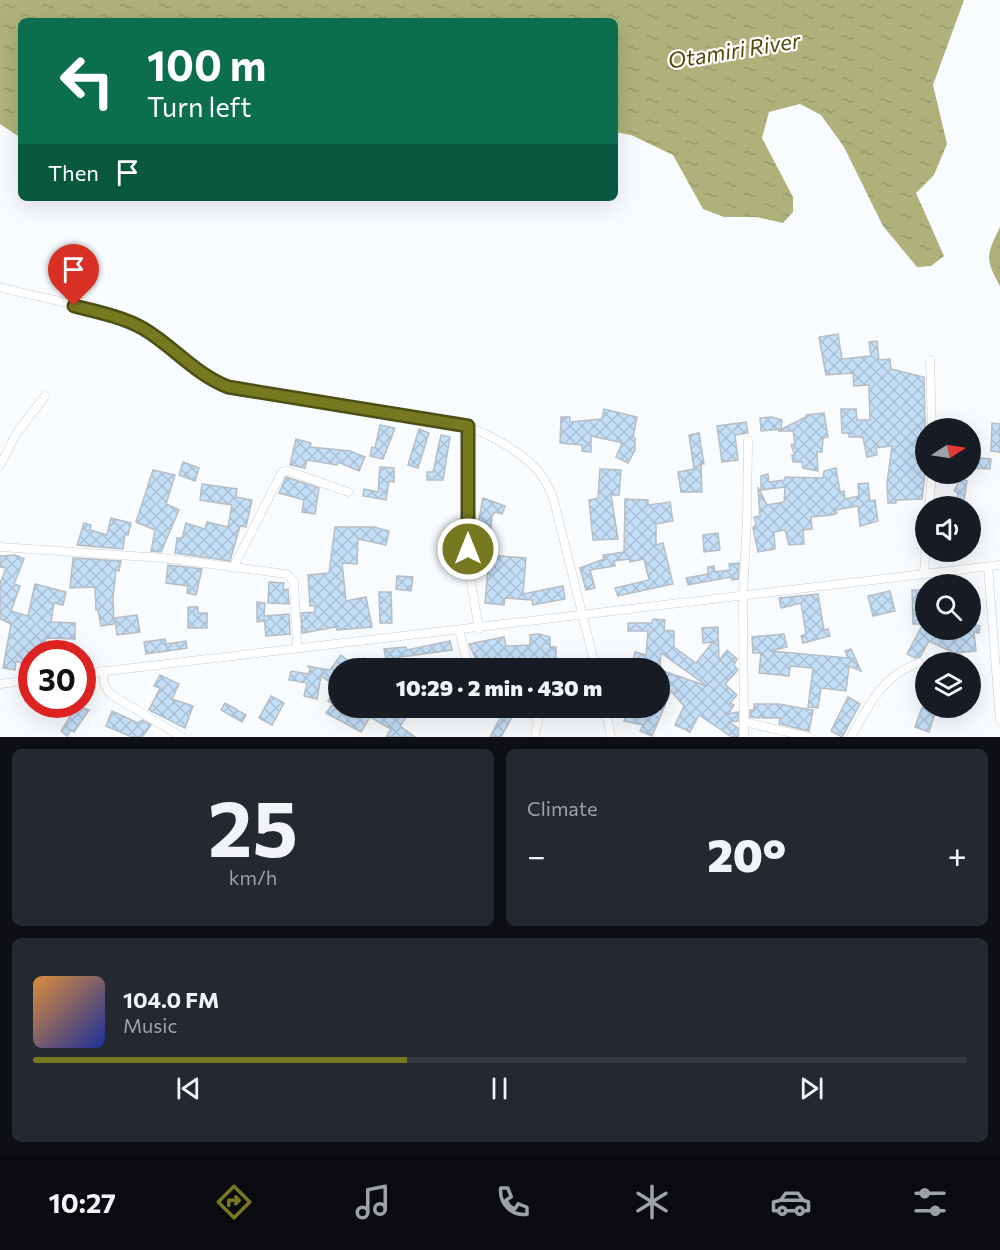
<!DOCTYPE html>
<html lang="en">
<head>
<meta charset="utf-8">
<style>
  :root { --surface:#171b24; --page:#242831; --text:#f1f3f6; --muted:#9ea1a6; --line:#363941; --accent:#777921 }
  body { margin:0; font-family:Commissioner,sans-serif; background:var(--page); color:var(--text); height:100vh; display:flex; flex-direction:column; font-size:22px; white-space:nowrap }
  * { box-sizing:border-box; margin:0 }
  p { font-size:20px; color:var(--muted) }
  .icon { flex:none; width:33px; height:33px; fill:none; stroke:currentColor; stroke-width:2; stroke-linecap:round; stroke-linejoin:round }
  .map { position:relative; height:737px; overflow:hidden }
  .details { display:flex; flex-direction:column; gap:12px; padding:12px; background:#0d0f14; flex:1 }
  .details>* { flex:none }
  .top-card { position:absolute; left:18px; top:18px; width:600px; height:183px; border-radius:9px; box-shadow:0 6px 24px #0002; background:#0b6e4f; color:#fff; overflow:hidden }
  .needle { width:39px; rotate:78deg }
  .tools { position:absolute; left:915px; top:418px; display:grid; gap:12px }
  .tools a { display:grid; place-items:center; width:66px; height:66px; border-radius:50%; background:var(--surface); box-shadow:0 6px 24px #0002; font-size:30px }
  .speed { position:absolute; left:18px; top:640px; display:flex; gap:12px; font-size:30px; font-weight:700; text-align:center }
  .speed>* { display:grid; place-content:center; width:78px; height:78px; border-radius:50%; background:var(--surface); box-shadow:0 6px 24px #0002; line-height:1 }
  .speed .limit { border:9px solid #d22; background:#fff; color:#111 }
  .pin { position:absolute; display:grid; place-items:center; width:51px; height:51px; color:#fff; margin:-62px -26px; border-radius:50% 50% 50% 0; rotate:-45deg; box-shadow:0 0 6px #0007 }
  .pin .icon { rotate:45deg }
  .me { position:absolute; width:66px; margin:-33px; rotate:0deg; stroke-linejoin:round; filter:drop-shadow(0 0 4px #0008) }
  .turn { display:flex; align-items:center; gap:21px; height:126px; padding:0 30px; font-size:27px }
  .turn .icon { width:78px; height:78px; stroke-width:2.5 }
  .turn b { display:block; font-size:42px; line-height:51px }
  .then { display:flex; align-items:center; height:57px; padding:0 30px; background:#0003; gap:12px; font-size:22px }
  .big { font-size:45px; font-weight:800; line-height:1.1 }
  .details .card { flex:1; display:flex; flex-direction:column; justify-content:center; gap:9px; min-width:0; padding:0 21px; border-radius:9px; background:var(--page) }
  .details .dial { align-items:center; gap:0 }
  .dial b { font-size:78px; line-height:1 }
  .song { display:flex; align-items:center; gap:18px }
  .cover { width:72px; height:72px; border-radius:9px; background:linear-gradient(135deg,hsl(30 70% 55%),hsl(230 70% 35%)) }
  .played { height:6px; border-radius:3px; background:linear-gradient(90deg,var(--accent) 40%,var(--line) 40%) }
  .keys { display:flex; justify-content:space-around; direction:ltr }
  .heat { display:flex; justify-content:space-between; align-items:center; font-size:33px; direction:ltr }
  .details .tiles { flex:1; display:grid; gap:12px; grid-template-columns:1fr 1fr }
  .card:last-child { grid-column:span 2 }
  .trip { position:absolute; left:328px; top:658px; width:342px; height:60px; border-radius:30px; background:var(--surface); box-shadow:0 6px 24px #0002; font-weight:800; line-height:60px; text-align:center }
  .tab-bar { display:flex; height:96px; justify-content:space-around; align-items:center; background:#090b0e; color:var(--muted) }
  .tab-bar .icon { width:42px; height:42px }
  .tab-bar .selected { color:var(--accent) }
  .tab-bar b { font-size:27px; color:var(--text) }
  .map>svg:first-child { display:block }
  .water { fill:url(#water-ripples) }
  .building { fill:url(#building-cross-hatch); stroke:#b6bdc3; stroke-width:1.5 }
  .lines { fill:none; stroke-linecap:round; stroke-linejoin:round }
  .street-casing { stroke:#c8ced4; stroke-width:9 }
  .street { stroke:#fff; stroke-width:8 }
  .route-casing { stroke:#4d4f15; stroke-width:15 }
  .route { stroke:#777921; stroke-width:10 }
  .labels { text-anchor:middle; dominant-baseline:central; stroke-width:4.5; stroke-linejoin:round; paint-order:stroke }
  .water-label { font-size:22px; font-style:italic; fill:#4b4c09; stroke:#fff }
</style>
</head>
<body>
<div class="map">
<svg width="1000" height="737" viewBox="0 0 1000 737">
  <defs>
    <pattern id="water-ripples" width="26" height="14" patternUnits="userSpaceOnUse" patternTransform="scale(1.5)"><rect width="26" height="14" fill="#aeb27a"/><path d="M2 4q2-2 4 0t4 0M15 11q2-2 4 0t4 0" fill="none" stroke="#959869"/></pattern>
    <pattern id="building-cross-hatch" width="8" height="8" patternUnits="userSpaceOnUse" patternTransform="scale(1.5)"><rect width="8" height="8" fill="#c4dff8"/><path d="M0 0l8 8M0 8l8-8" fill="none" stroke="#a8bfd4"/></pattern>
  </defs>
  <rect width="100%" height="100%" fill="#f9fcfe"/>
  <g class="water">
    <path d="M 0,0 L 964,0 L 933,85 L 947,144 L 934,175 L 916,193 L 944,256 L 931,266 L 917,267 L 883,226 L 844,147 L 821,115 L 800,104 L 769,112 L 762,138 L 793,197 L 793,212 L 783,223 L 756,217 L 724,217 L 703,209 L 673,155 L 631,135 L 615,132 L 615,21 L 21,21 L 21,138 L 0,124 Z"/>
    <path d="M 1000,227 L 1000,286 C 984,258 987,254 1000,227 Z"/>
  </g>
  <g class="building">
    <path d="M 838,334 L 842,359 L 871,356 L 869,342 L 877,341 L 879,360 L 890,359 L 891,369 L 924,377 L 926,465 L 922,499 L 896,500 L 896,503 L 888,503 L 887,483 L 892,446 L 876,448 L 877,455 L 867,457 L 863,437 L 849,437 L 849,433 L 842,433 L 841,409 L 856,409 L 857,420 L 870,420 L 869,385 L 854,386 L 853,373 L 826,375 L 819,337 Z"/>
    <path d="M 604,409 L 637,417 L 633,437 L 635,438 L 635,450 L 628,463 L 616,457 L 622,444 L 619,442 L 591,436 L 591,452 L 582,451 L 582,445 L 560,443 L 561,417 L 570,417 L 570,422 L 602,419 Z"/>
    <path d="M 824,413 L 828,437 L 823,438 L 822,452 L 817,452 L 818,471 L 803,468 L 802,462 L 793,462 L 792,455 L 795,455 L 791,445 L 795,444 L 793,431 L 778,431 L 806,417 L 806,415 Z"/>
    <path d="M 772,417 L 782,420 L 781,429 L 761,431 L 760,418 Z"/>
    <path d="M 746,422 L 748,433 L 735,435 L 738,460 L 722,462 L 717,426 Z"/>
    <path d="M 992,423 L 1000,424 L 1000,452 L 991,451 Z"/>
    <path d="M 380,425 L 395,428 L 383,459 L 370,456 L 372,447 L 375,448 Z"/>
    <path d="M 419,429 L 429,433 L 418,468 L 408,465 Z"/>
    <path d="M 699,433 L 704,464 L 701,464 L 702,492 L 681,492 L 678,472 L 694,469 L 689,435 Z"/>
    <path d="M 441,435 L 450,437 L 443,480 L 427,480 L 427,472 L 433,472 Z"/>
    <path d="M 296,439 L 311,443 L 310,447 L 350,451 L 365,457 L 359,471 L 338,462 L 337,465 L 307,460 L 305,468 L 290,465 Z"/>
    <path d="M 970,457 L 991,459 L 990,469 L 970,468 Z"/>
    <path d="M 183,462 L 199,468 L 195,481 L 179,475 Z"/>
    <path d="M 380,467 L 394,468 L 394,482 L 389,481 L 386,500 L 363,496 L 364,489 L 378,492 Z"/>
    <path d="M 836,468 L 840,492 L 844,491 L 845,499 L 859,496 L 858,484 L 868,483 L 870,501 L 875,500 L 878,521 L 860,526 L 858,506 L 836,510 L 837,513 L 832,515 L 811,517 L 812,529 L 803,530 L 804,544 L 789,545 L 785,530 L 774,532 L 775,549 L 758,552 L 753,528 L 756,524 L 754,517 L 760,516 L 758,487 L 767,505 L 784,502 L 785,487 L 761,490 L 761,476 L 768,474 L 769,482 L 785,480 L 785,477 L 823,478 L 824,471 Z"/>
    <path d="M 600,469 L 621,470 L 619,495 L 611,495 L 618,539 L 593,540 L 589,500 L 598,498 Z"/>
    <path d="M 153,470 L 175,475 L 166,504 L 179,510 L 161,552 L 151,551 L 155,530 L 136,522 Z"/>
    <path d="M 286,477 L 319,488 L 315,514 L 302,512 L 304,500 L 279,493 Z"/>
    <path d="M 961,478 L 967,481 L 963,507 L 956,507 L 958,493 L 954,491 Z"/>
    <path d="M 202,484 L 237,489 L 236,497 L 252,500 L 246,527 L 240,526 L 230,561 L 175,553 L 177,538 L 182,538 L 186,523 L 205,529 L 207,522 L 228,527 L 232,505 L 200,500 Z"/>
    <path d="M 483,498 L 505,506 L 502,514 L 495,512 L 492,516 L 490,536 L 487,536 L 489,558 L 489,555 L 526,558 L 523,594 L 563,586 L 565,599 L 533,605 L 532,600 L 505,598 L 504,605 L 485,603 L 489,558 L 479,555 L 481,546 L 479,546 L 476,535 Z"/>
    <path d="M 625,499 L 648,500 L 648,505 L 670,502 L 673,521 L 656,524 L 656,545 L 663,543 L 673,584 L 618,596 L 615,588 L 649,580 L 644,559 L 630,562 L 629,559 L 614,561 L 615,566 L 590,570 L 595,588 L 586,590 L 580,568 L 604,559 L 603,555 L 624,552 Z"/>
    <path d="M 111,518 L 131,523 L 128,535 L 125,534 L 123,549 L 77,545 L 84,523 L 91,525 L 90,530 L 107,535 Z"/>
    <path d="M 335,527 L 374,527 L 389,531 L 386,545 L 358,539 L 357,564 L 342,563 L 346,601 L 366,597 L 372,627 L 337,630 L 336,627 L 302,633 L 301,613 L 315,612 L 315,606 L 310,606 L 308,575 L 329,573 Z"/>
    <path d="M 718,533 L 720,550 L 704,552 L 703,535 Z"/>
    <path d="M 15,555 L 24,559 L 14,584 L 20,586 L 11,611 L 28,616 L 35,584 L 66,592 L 63,605 L 54,603 L 51,622 L 75,623 L 75,639 L 46,638 L 41,654 L 32,654 L 32,667 L 16,661 L 15,670 L 3,668 L 11,624 L 0,619 L 0,584 L 6,568 L 0,567 L 0,556 Z"/>
    <path d="M 73,558 L 121,561 L 119,571 L 116,570 L 113,597 L 114,624 L 101,626 L 98,610 L 96,610 L 95,587 L 70,588 Z"/>
    <path d="M 739,563 L 738,579 L 732,580 L 731,577 L 688,585 L 686,578 L 708,574 L 708,567 L 714,566 L 715,572 L 730,570 L 729,564 Z"/>
    <path d="M 168,565 L 202,569 L 196,595 L 187,593 L 188,586 L 166,583 Z"/>
    <path d="M 397,576 L 413,577 L 411,591 L 396,589 Z"/>
    <path d="M 269,582 L 284,583 L 283,590 L 288,589 L 289,604 L 268,603 Z"/>
    <path d="M 912,590 L 926,590 L 926,630 L 970,630 L 970,623 L 980,626 L 979,633 L 974,632 L 976,651 L 954,653 L 929,641 L 920,657 L 915,658 L 907,654 L 923,624 L 913,624 Z"/>
    <path d="M 890,591 L 895,611 L 873,616 L 868,596 Z"/>
    <path d="M 379,592 L 391,592 L 392,623 L 380,623 Z"/>
    <path d="M 818,594 L 824,630 L 828,629 L 830,636 L 803,643 L 801,636 L 806,634 L 801,603 L 781,608 L 779,598 Z"/>
    <path d="M 257,602 L 265,603 L 264,616 L 289,614 L 290,634 L 266,636 L 264,618 L 264,621 L 257,622 Z"/>
    <path d="M 188,607 L 198,607 L 198,613 L 207,613 L 207,628 L 188,628 Z"/>
    <path d="M 137,615 L 140,632 L 117,635 L 115,618 Z"/>
    <path d="M 653,619 L 665,620 L 664,630 L 674,631 L 674,647 L 696,663 L 713,642 L 703,643 L 702,628 L 718,627 L 719,661 L 727,650 L 737,659 L 734,665 L 738,670 L 725,684 L 737,695 L 730,703 L 734,705 L 728,714 L 738,712 L 738,721 L 729,722 L 738,728 L 738,737 L 732,737 L 699,715 L 690,732 L 675,725 L 684,706 L 671,691 L 652,736 L 640,731 L 643,725 L 624,721 L 628,708 L 660,708 L 660,678 L 663,671 L 707,686 L 661,653 L 660,667 L 633,661 L 635,652 L 646,655 L 648,631 L 628,631 L 628,623 L 652,623 Z"/>
    <path d="M 539,634 L 550,637 L 550,647 L 556,647 L 556,660 L 512,661 L 526,669 L 489,669 L 487,660 L 477,662 L 469,644 L 504,637 L 506,646 L 530,645 L 530,635 Z"/>
    <path d="M 784,634 L 787,647 L 770,651 L 848,658 L 845,651 L 851,649 L 861,671 L 849,666 L 846,691 L 821,688 L 818,708 L 808,707 L 813,668 L 790,666 L 789,676 L 759,673 L 761,653 L 753,653 L 752,637 Z"/>
    <path d="M 165,639 L 166,644 L 186,641 L 187,648 L 146,654 L 144,642 Z"/>
    <path d="M 450,641 L 452,650 L 386,659 L 384,649 L 406,647 L 407,650 Z"/>
    <path d="M 341,655 L 352,664 L 355,660 L 360,664 L 364,658 L 379,669 L 339,669 L 339,708 L 393,708 L 407,716 L 400,726 L 415,737 L 386,737 L 391,729 L 370,717 L 361,732 L 326,713 L 333,704 L 328,701 L 337,687 L 321,676 L 317,699 L 304,696 L 307,683 L 289,680 L 291,671 L 309,674 L 310,668 L 307,666 L 330,670 Z"/>
    <path d="M 160,675 L 179,684 L 172,699 L 193,706 L 185,728 L 149,710 L 160,688 L 154,686 Z"/>
    <path d="M 271,696 L 284,703 L 272,725 L 259,718 Z"/>
    <path d="M 848,697 L 860,704 L 842,737 L 831,731 Z"/>
    <path d="M 225,703 L 246,715 L 242,722 L 221,710 Z"/>
    <path d="M 754,704 L 779,704 L 813,710 L 809,731 L 779,724 L 780,718 L 762,718 L 763,714 L 759,718 L 750,717 L 750,710 L 754,710 Z"/>
    <path d="M 77,705 L 89,710 L 74,732 L 71,730 L 67,736 L 61,731 Z"/>
    <path d="M 923,705 L 936,710 L 929,732 L 915,727 Z"/>
    <path d="M 505,709 L 514,713 L 501,737 L 490,737 Z"/>
    <path d="M 112,711 L 138,723 L 142,720 L 151,725 L 142,737 L 132,737 L 106,726 Z"/>
  </g>
  <g class="lines">
    <g class="street-casing">
      <g id="street">
        <path d="M 0,287 C 47,300 98,306 141,328 C 173,344 194,374 228,387 L 468,427 C 492,435 523,453 539,472 C 545,479 549,489 553,497 L 596,669"/>
        <path d="M 930,360 L 932,429"/>
        <path d="M 468,427 L 468,565 L 479,629"/>
        <path d="M 0,466 L 16,434 L 45,396"/>
        <path d="M 929,507 L 932,474"/>
        <path d="M 0,547 L 163,558 L 287,574 L 294,582 L 297,647"/>
        <path d="M 988,567 L 1000,721"/>
        <path d="M 233,568 L 282,472 L 288,471 L 348,492"/>
        <path d="M 924,573 L 926,545"/>
        <path d="M 459,630 L 466,657 L 474,669"/>
        <path d="M 103,671 L 104,684 L 110,694 L 182,737"/>
        <path d="M 82,674 L 1000,565"/>
        <path d="M 0,684 L 32,680"/>
        <path d="M 527,708 L 538,720 L 535,737"/>
        <path d="M 605,708 L 611,737"/>
        <path d="M 744,722 L 809,737"/>
        <path d="M 744,737 L 743,595 L 747,519 L 748,440"/>
        <path d="M 851,737 C 867,707 885,673 919,663"/>
      </g>
    </g>
    <use href="#street" class="street"/>
  </g>
  <g class="lines">
    <g class="route-casing">
      <path id="route" d="M 74,306 C 98,312 123,317 144,329 C 174,347 195,374 228,387 L 468,426 L 468,549"/>
    </g>
    <use href="#route" class="route"/>
  </g>
  <g class="labels">
    <g class="water-label">
      <text transform="translate(734 50) rotate(-9)">Otamiri River</text>
    </g>
  </g>
</svg>
<div class="tools">
<a><svg class="needle" viewBox="-14 -14 28 28"><path d="M0-13l5 13h-10z" fill="#e53935"/><path d="M0 13l5-13h-10z" fill="#9ea1a6"/></svg></a>
<a><svg class="icon" aria-label="sound" viewBox="0 0 24 24"><path d="M4 9h4l5-4v14l-5-4H4zM17 9q2 3 0 6"/></svg></a>
<a><svg class="icon" aria-label="search" viewBox="0 0 24 24"><circle cx="10" cy="10" r="6"/><path d="M15 15l6 6"/></svg></a>
<a><svg class="icon" aria-label="layers" viewBox="0 0 24 24"><path d="M12 4l9 5-9 5-9-5zM3 14l9 5 9-5"/></svg></a>
</div>
<div class="speed"><div class="limit">30</div></div>
<div class="pin" style="left:74px;top:306px;background:#d93025"><svg class="icon" aria-label="arrive" viewBox="0 0 24 24"><path d="M6 21V4h12l-3 4 3 4H6"/></svg></div>
<svg class="me" style="left:468px;top:549px" viewBox="-20 -20 40 40"><circle r="17" fill="#777921" stroke="#fff" stroke-width="3"/><path d="M0-11L8 9 0 5-8 9z" fill="#fff"/></svg>
<div class="trip">10:29 · 2 min · 430 m</div>
<div class="top-card">
<div class="turn"><svg class="icon" aria-label="left" viewBox="0 0 24 24"><path d="M17 20v-9H6M10 6l-5 5 5 5"/></svg><div><b>100 m</b>Turn left</div></div>
<div class="then">Then<svg class="icon" aria-label="arrive" viewBox="0 0 24 24"><path d="M6 21V4h12l-3 4 3 4H6"/></svg></div>
</div>
</div>
<section class="details">
<div class="tiles">
<div class="card dial"><b>25</b><p>km/h</p></div>
<div class="card"><p>Climate</p>
<div class="heat"><a>−</a><b class="big">20°</b><a>+</a></div>
</div>
<div class="card">
<div class="song"><i class="cover"></i><div><b>104.0 FM</b><p>Music</p></div></div>
<div class="played"></div>
<div class="keys"><svg class="icon" aria-label="previous" viewBox="0 0 24 24"><path d="M18 5L8 12l10 7zM5 5v14"/></svg><svg class="icon" aria-label="pause" viewBox="0 0 24 24"><path d="M8 5v14M16 5v14"/></svg><svg class="icon" aria-label="next" viewBox="0 0 24 24"><path d="M6 5l10 7-10 7zM19 5v14"/></svg></div>
</div>
</div>
</section>
<nav class="tab-bar">
<b>10:27</b>
<svg class="icon selected" aria-label="directions" viewBox="0 0 24 24"><path d="M12 3l9 9-9 9-9-9zM9 14v-3h6M13 9l2 2-2 2"/></svg>
<svg class="icon" aria-label="music" viewBox="0 0 24 24"><path d="M9 18V5l10-2v13"/><circle cx="6" cy="18" r="3"/><circle cx="16" cy="16" r="3"/></svg>
<svg class="icon" aria-label="phone" viewBox="0 0 24 24"><path d="M5 4h4l2 5-3 2q2 4 5 5l2-3 5 2v4C11 20 4 13 5 4z"/></svg>
<svg class="icon" aria-label="climate" viewBox="0 0 24 24"><path d="M12 3v18M4 7l16 10M4 17L20 7"/></svg>
<svg class="icon" aria-label="car" viewBox="0 0 24 24"><path d="M5 17H2v-5l4-1 3-4h7l3 4 3 1v5h-3M9 17h6M6 11h13"/><circle cx="7" cy="17" r="2"/><circle cx="17" cy="17" r="2"/></svg>
<svg class="icon" aria-label="filters" viewBox="0 0 24 24"><path d="M4 7h16M4 17h16"/><circle cx="9" cy="7" r="2"/><circle cx="15" cy="17" r="2"/></svg>
</nav>
</body>
</html>
